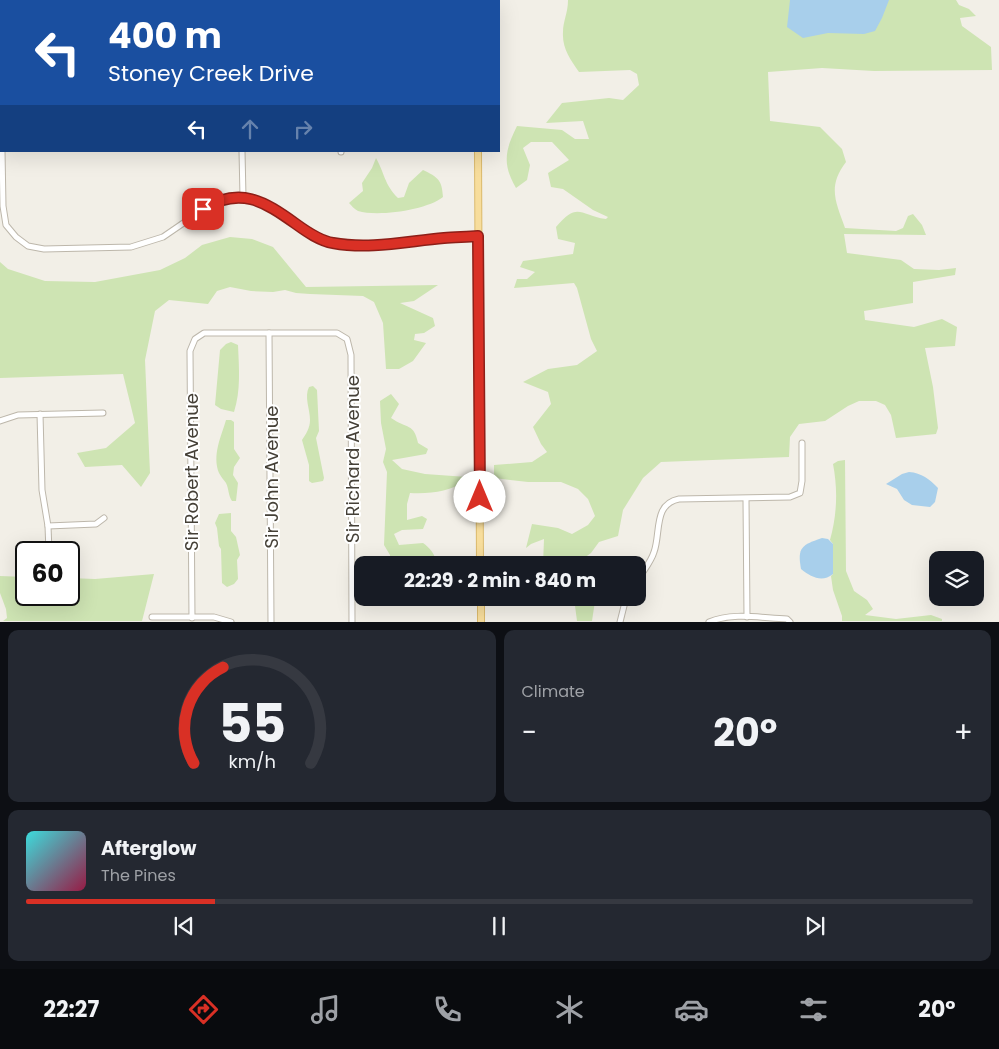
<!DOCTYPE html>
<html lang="en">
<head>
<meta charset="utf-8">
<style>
  :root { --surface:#171b24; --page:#242831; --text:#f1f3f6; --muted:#9ea1a6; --line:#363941; --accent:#d93025 }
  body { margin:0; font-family:Poppins,sans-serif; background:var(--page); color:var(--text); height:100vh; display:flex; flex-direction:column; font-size:19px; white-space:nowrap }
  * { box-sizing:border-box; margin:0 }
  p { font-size:16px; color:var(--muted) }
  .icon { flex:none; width:28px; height:28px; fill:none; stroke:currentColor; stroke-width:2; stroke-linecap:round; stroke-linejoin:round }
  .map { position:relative; height:622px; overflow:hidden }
  .drawer { display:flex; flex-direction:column; gap:8px; padding:8px; background:#0d0f14; flex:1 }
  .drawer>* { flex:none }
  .banner { position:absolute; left:0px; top:0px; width:500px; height:152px; box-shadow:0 5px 20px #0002; background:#1a4fa0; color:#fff; overflow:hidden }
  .buttons { position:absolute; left:929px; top:551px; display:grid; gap:10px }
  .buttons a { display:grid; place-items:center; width:55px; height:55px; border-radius:10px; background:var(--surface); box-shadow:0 5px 20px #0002; font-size:25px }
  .speed { position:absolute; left:15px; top:541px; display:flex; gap:10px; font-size:25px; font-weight:700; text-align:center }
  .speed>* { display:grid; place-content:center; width:65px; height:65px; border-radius:50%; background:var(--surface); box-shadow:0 5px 20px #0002; line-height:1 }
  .speed .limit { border:2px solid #111; border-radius:8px; background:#fff; color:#111 }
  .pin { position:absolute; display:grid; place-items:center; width:42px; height:42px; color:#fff; margin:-21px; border-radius:10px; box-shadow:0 2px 8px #0006 }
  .me { position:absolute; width:55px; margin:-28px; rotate:0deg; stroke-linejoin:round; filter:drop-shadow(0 0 4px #0008) }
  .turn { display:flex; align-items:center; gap:18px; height:105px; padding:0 25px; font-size:22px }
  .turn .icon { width:65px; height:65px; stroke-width:2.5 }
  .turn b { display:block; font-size:35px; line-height:42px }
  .lanes { display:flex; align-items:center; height:48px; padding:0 25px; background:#0003; justify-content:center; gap:25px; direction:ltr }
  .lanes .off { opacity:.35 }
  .big { font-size:38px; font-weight:700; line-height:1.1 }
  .drawer .card { flex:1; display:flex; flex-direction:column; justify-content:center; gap:8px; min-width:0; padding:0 18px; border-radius:10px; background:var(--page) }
  .drawer .dial { align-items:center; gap:0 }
  .dial svg { height:130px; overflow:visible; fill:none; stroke:var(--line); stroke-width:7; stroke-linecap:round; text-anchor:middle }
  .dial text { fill:var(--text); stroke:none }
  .song { display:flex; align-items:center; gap:15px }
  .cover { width:60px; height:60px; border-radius:8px; background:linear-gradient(135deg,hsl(180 70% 55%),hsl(340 70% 35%)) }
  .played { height:5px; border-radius:2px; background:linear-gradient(90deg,var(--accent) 20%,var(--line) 20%) }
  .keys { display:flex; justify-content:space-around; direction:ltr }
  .heat { display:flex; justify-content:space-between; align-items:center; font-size:28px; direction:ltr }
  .drawer .tiles { flex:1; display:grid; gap:8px; grid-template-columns:1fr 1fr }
  .card:last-child { grid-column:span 2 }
  .trip { position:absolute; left:354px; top:556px; width:292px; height:50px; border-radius:10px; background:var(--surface); box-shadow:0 5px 20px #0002; font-weight:700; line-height:50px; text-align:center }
  .menu { display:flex; height:80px; justify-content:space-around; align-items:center; background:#090b0e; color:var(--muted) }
  .menu .icon { width:35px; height:35px }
  .menu .selected { color:var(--accent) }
  .menu b { font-size:22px; color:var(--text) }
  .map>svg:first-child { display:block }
  .green { fill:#cee4b3 }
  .water { fill:#a8cfeb }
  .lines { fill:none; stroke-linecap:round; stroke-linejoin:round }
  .minor-casing { stroke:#bdb7ab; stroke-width:7 }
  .major-casing { stroke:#dbba6d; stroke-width:8 }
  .minor { stroke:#fff; stroke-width:5 }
  .major { stroke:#f7dd9c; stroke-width:6 }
  .route-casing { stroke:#8d1f18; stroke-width:12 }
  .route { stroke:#d93025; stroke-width:9 }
  .labels { text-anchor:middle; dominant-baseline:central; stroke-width:4; stroke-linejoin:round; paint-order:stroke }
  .street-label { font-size:18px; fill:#454037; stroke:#fff }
</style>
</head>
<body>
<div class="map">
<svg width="999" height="622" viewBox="0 0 999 622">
  <rect width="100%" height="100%" fill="#f2efe7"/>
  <g class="green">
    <path d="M 262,0 L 354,0 L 356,1 L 263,1 Z"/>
    <path d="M 568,0 L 956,0 L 959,5 L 969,9 L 976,16 L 960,18 L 962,26 L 991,47 L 992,70 L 874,71 L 822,68 L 768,72 L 770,121 L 820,127 L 842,149 L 846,162 C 827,187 836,202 845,228 L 896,231 L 903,228 L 908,216 L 913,214 L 922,225 L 926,235 L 844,234 L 847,253 L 901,260 L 914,269 L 939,270 L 956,268 L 955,275 L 913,282 L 913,303 L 864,311 L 865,320 L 914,327 L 942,319 L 957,327 L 955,346 L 925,348 L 933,387 L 938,428 L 936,434 L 896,438 L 891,415 L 885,405 L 876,401 L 859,401 L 848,406 L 825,421 L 799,424 L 790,437 L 789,457 L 661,462 L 643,478 L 623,510 L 618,536 L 599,542 L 591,553 L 580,561 L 580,565 L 543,565 L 544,539 L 531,544 L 526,548 L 532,524 L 558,528 L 572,534 L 588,525 L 595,516 L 588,499 L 578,489 L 561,482 L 528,482 L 494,478 L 494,465 L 532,462 L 547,452 L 541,444 L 533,427 L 551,404 L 548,392 L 523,382 L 548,369 L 577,365 L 597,351 L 591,339 L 577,288 L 574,283 L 514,288 L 517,279 L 527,279 L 535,272 L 520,267 L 523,261 L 573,254 L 575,243 L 558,239 L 556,227 C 578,201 579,215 606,219 L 608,217 L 593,210 L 563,189 L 551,187 L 548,173 L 569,160 L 552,142 L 531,142 L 523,148 L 530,165 L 527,180 L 516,188 C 502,164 505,150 517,126 L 562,130 L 575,139 L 589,139 L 583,121 L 546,123 L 562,103 L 609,98 L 623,100 L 639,85 L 637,74 L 630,70 L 579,72 C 570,59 562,48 563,32 C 563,21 568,13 568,0 Z"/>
    <path d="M 376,158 C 385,174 384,184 398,198 L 404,197 L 409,183 L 423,170 C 438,177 442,180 443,197 C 427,210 378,217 358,211 C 354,209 352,206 349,203 L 363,191 L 362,183 L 372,168 Z"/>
    <path d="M 230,237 L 252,239 L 273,247 L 306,287 L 438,285 L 414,301 L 400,303 L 433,318 L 435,326 L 424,333 L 415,334 L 414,340 L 426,343 L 413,361 L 399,369 L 386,369 L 383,323 L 374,302 L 363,296 L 310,294 L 296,293 L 285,290 L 273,292 L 251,291 L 230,287 L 217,291 L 208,304 L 169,300 L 155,311 L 145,360 L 150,473 L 141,487 L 122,465 L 85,467 L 77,453 L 106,448 L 135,423 L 123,374 L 0,378 L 0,262 L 8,269 L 45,281 L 95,282 L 160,270 L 185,258 L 202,245 Z"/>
    <path d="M 231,342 L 238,345 C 239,369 241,390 234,412 L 221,409 L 215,405 L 220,350 L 226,344 Z"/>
    <path d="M 313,386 L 317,390 L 319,431 L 316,438 L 324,478 L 323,481 L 312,483 L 309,481 L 309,465 L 302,440 C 306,434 310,428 310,420 C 310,409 304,397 309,387 Z"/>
    <path d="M 391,394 L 399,404 L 391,418 C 407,429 414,423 418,443 L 428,449 L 426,454 L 392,460 L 402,469 L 425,474 L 467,477 L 469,481 C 447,491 434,494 410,493 L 407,504 L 407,520 L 422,516 L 427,519 L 423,529 L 402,530 L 394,534 L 399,545 L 423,543 C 430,548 437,556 436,565 L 390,565 L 390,555 L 384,545 L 387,472 L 383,462 L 386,449 L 381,423 L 380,401 Z"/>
    <path d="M 226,420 L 231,420 L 234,422 L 234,449 L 240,458 L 234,467 L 233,475 L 238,483 L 236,501 L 232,501 C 228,495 229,489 226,483 C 224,480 221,477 219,473 C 212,455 221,437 226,420 Z"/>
    <path d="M 845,460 L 846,571 L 854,591 L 867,600 L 873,609 L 865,615 L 896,619 L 931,615 L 942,619 L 942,621 L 842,621 L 842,616 L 833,590 L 831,576 L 833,574 L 833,544 L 830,540 C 837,515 838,490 833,464 L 838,461 Z"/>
    <path d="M 231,513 L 231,531 L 236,537 L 240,555 L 237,560 L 238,579 L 234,584 L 227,587 L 222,583 L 221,549 L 219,546 L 217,528 L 215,523 L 219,514 Z"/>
    <path d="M 154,574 L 142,621 L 3,621 L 7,618 L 6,609 L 0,593 L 0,576 L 26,577 L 26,595 L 69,595 L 69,578 L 95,579 Z"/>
    <path d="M 574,598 L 582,598 L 595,601 L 592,621 L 577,621 Z"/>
  </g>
  <g class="water">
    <path d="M 790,0 L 889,0 L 882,18 L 875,31 L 864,34 L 828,33 L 803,38 L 787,27 Z"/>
    <path d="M 909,472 C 922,473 929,479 938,488 L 935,502 L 930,507 L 912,505 L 904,500 L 897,489 L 886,484 L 902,474 Z"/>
    <path d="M 822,538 L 828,539 L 833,544 L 833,574 C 822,583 811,577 801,569 C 797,547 802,545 822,538 Z"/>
  </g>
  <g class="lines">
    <g class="minor-casing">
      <g id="minor">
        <path d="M 79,0 L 79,1"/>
        <path d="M 160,0 L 160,1"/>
        <path d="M 232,0 L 232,1"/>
        <path d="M 0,34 L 1,105"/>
        <path d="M 2,151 L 3,206 L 6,225 L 16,237 L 28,246 L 44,249 L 131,247 L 163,237 L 217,200 L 243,197 L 271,206 L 310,234 L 332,243 L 375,246 L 445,237 L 478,236"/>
        <path d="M 242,151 L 243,197"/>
        <path d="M 341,152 L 341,151"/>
        <path d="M 269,333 L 271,622"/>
        <path d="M 40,414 L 42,490 L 48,526 L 49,552"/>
        <path d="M 0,421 L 18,415 L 103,413"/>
        <path d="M 746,499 L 747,617"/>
        <path d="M 48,526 L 96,524 L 104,518"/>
        <path d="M 638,580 C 643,571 651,562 654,552 C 661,533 653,504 679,499 L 790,497 L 800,493 L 802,481 L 802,443"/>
        <path d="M 152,617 L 214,617 L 231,622"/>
        <path d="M 192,618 L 190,351 L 195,339 L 204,333 L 337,333 L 347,339 L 351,355 L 352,622"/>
        <path d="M 620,622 L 626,598"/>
        <path d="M 709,622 C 733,612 761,618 787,619 L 790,622"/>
      </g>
    </g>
    <g class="major-casing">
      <g id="major">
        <path d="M 476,0 L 476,1"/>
        <path d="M 478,151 L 480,565"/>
        <path d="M 481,598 L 481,622"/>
      </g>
    </g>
    <use href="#minor" class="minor"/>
    <use href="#major" class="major"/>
  </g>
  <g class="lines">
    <g class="route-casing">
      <path id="route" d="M 203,209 C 240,186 264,201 296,224 C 307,232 320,241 333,243 C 370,250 408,241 444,238 C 455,237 467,237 478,236 L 480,497"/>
    </g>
    <use href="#route" class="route"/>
  </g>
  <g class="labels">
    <g class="street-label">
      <text transform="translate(352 459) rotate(-90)">Sir Richard Avenue</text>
      <text transform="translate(191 472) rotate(-90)">Sir Robert Avenue</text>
      <text transform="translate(271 477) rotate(-90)">Sir John Avenue</text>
    </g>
  </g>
</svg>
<div class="buttons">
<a><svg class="icon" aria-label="layers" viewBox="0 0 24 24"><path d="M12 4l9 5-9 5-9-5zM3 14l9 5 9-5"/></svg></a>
</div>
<div class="speed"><div class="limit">60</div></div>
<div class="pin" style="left:203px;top:209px;background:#d93025"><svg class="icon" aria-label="arrive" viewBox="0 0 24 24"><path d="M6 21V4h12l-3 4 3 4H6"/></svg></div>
<svg class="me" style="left:480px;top:497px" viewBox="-20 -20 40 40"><circle r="19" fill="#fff"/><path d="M0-13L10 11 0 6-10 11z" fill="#d93025"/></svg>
<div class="trip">22:29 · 2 min · 840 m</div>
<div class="banner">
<div class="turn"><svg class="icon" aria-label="left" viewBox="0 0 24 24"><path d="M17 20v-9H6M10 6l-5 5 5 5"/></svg><div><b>400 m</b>Stoney Creek Drive</div></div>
<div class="lanes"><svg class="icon" aria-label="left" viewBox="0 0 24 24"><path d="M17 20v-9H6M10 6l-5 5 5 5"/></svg><svg class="icon off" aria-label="ahead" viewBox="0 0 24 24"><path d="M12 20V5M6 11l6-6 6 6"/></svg><svg class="icon off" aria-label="right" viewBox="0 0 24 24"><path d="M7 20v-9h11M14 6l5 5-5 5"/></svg></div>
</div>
</div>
<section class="drawer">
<div class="tiles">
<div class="card dial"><svg viewBox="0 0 100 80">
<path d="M14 69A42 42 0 1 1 86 69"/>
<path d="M14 69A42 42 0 0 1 32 10" stroke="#d93025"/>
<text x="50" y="56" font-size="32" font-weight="700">55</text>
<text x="50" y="72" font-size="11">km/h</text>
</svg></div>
<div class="card"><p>Climate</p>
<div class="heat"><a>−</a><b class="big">20°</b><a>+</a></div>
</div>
<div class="card">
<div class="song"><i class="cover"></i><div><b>Afterglow</b><p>The Pines</p></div></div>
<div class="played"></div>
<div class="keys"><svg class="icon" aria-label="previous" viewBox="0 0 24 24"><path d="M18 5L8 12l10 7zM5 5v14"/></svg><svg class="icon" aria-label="pause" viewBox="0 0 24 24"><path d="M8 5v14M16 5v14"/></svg><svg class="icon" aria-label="next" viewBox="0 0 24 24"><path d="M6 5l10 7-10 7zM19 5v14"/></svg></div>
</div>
</div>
</section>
<nav class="menu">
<b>22:27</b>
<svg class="icon selected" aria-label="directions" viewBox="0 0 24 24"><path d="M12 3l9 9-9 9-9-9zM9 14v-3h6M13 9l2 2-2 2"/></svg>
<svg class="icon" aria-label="music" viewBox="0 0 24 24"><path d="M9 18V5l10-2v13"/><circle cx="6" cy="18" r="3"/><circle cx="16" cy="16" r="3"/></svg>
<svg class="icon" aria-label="phone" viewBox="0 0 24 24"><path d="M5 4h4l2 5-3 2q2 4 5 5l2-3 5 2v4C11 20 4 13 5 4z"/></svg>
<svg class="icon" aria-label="climate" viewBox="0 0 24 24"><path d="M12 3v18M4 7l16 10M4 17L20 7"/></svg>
<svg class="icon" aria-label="car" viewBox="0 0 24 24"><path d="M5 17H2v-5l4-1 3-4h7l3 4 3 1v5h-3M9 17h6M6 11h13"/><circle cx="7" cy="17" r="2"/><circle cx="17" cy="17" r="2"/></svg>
<svg class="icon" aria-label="filters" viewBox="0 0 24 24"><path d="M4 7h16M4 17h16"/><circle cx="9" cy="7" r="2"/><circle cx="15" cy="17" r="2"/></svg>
<b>20°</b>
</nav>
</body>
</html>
